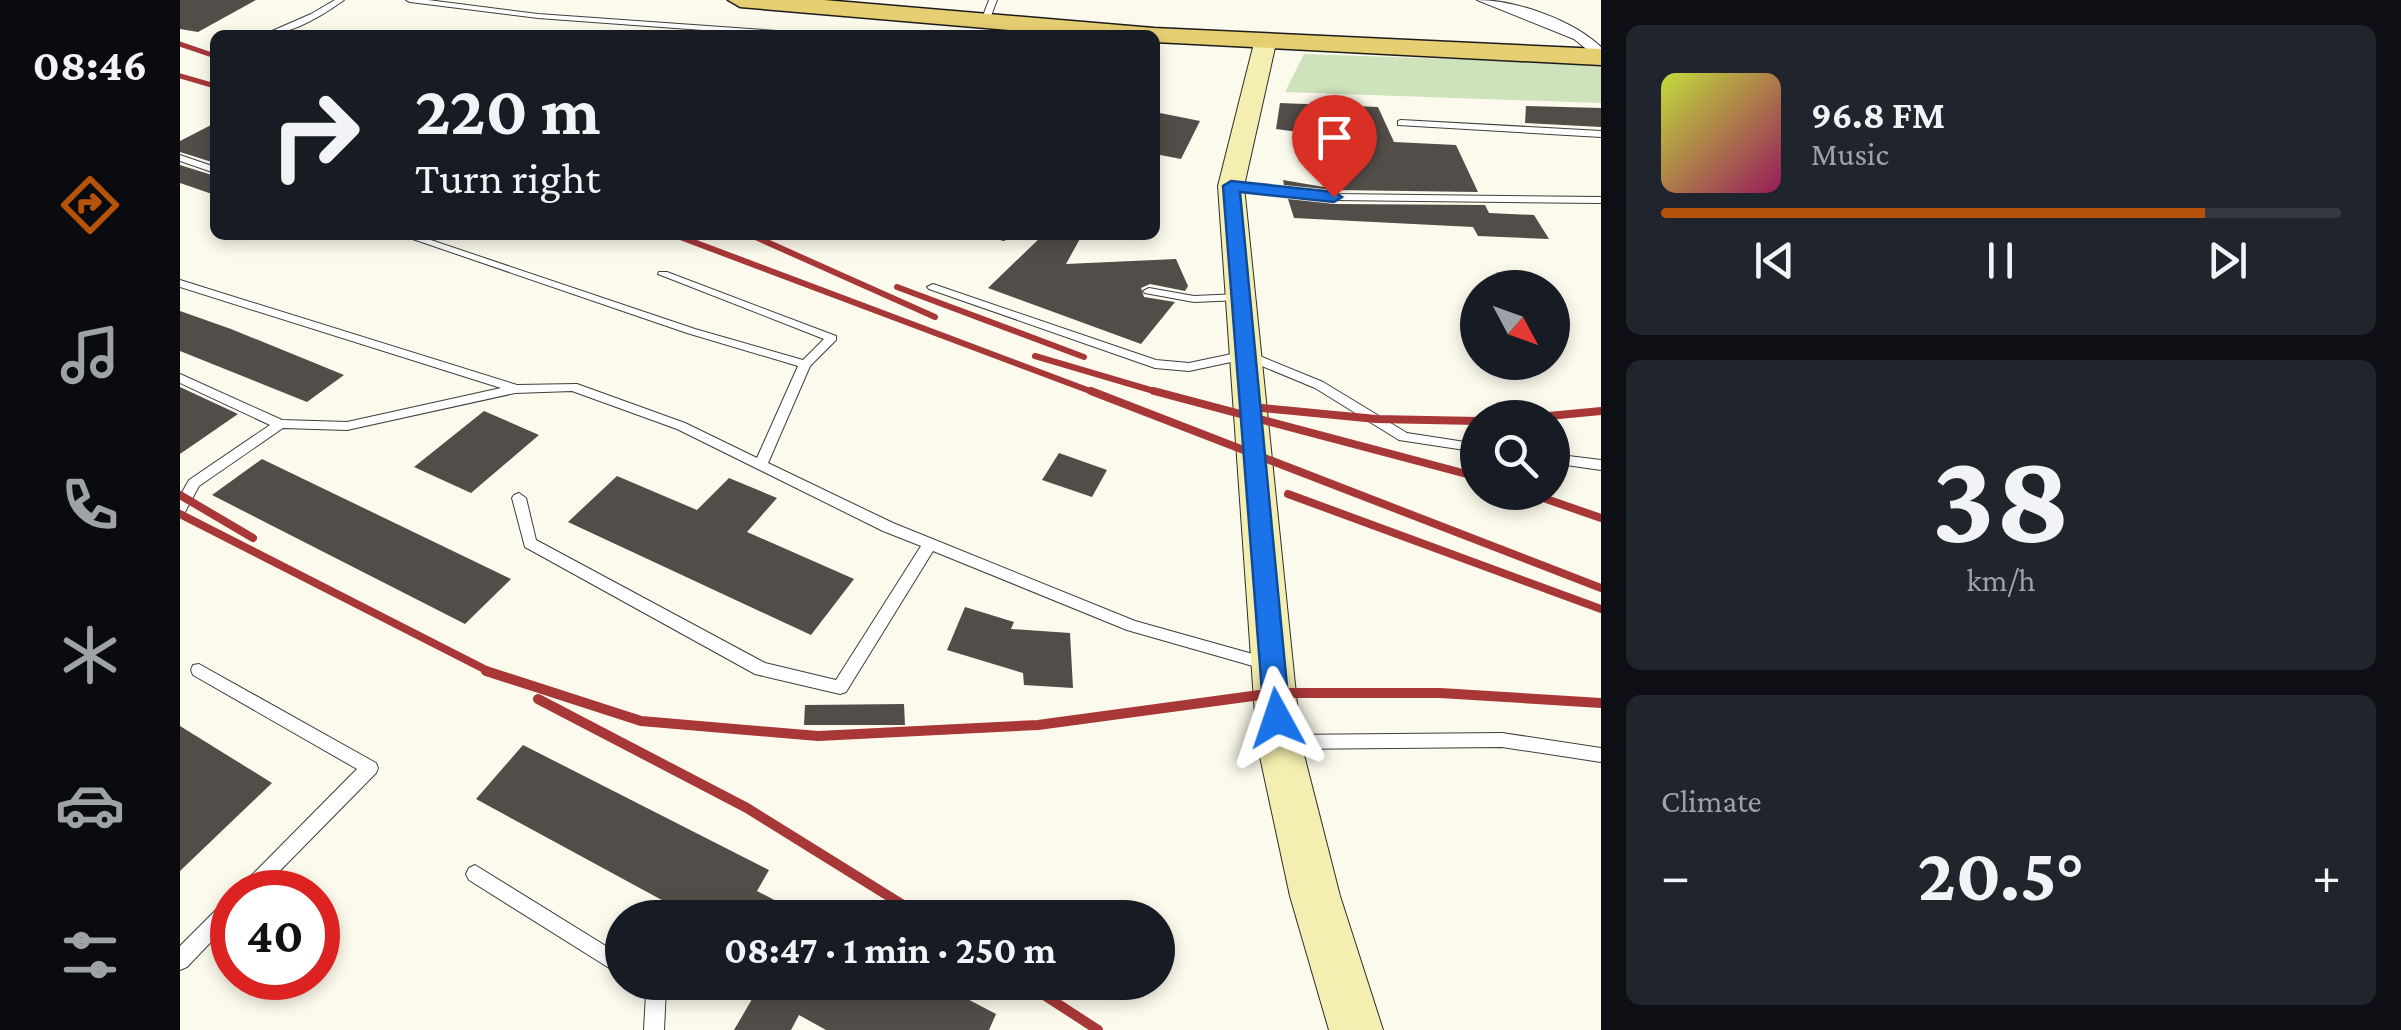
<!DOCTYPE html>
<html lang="en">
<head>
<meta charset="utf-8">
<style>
  :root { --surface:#171b24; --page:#20242c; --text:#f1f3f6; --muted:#9ea1a6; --line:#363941; --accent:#b45309 }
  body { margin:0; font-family:"Crimson Pro",serif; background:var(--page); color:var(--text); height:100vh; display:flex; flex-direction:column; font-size:38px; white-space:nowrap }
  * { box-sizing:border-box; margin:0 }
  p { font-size:32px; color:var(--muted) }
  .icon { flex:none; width:55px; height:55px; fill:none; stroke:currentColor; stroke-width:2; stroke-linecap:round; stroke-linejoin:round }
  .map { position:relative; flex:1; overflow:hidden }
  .sheet { display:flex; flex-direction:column; gap:25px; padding:25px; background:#0d0f14; width:800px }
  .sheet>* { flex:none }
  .top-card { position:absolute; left:30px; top:30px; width:950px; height:210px; border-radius:15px; box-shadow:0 5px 15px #0003; background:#171b24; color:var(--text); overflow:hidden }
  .needle { width:65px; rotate:131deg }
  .fabs { position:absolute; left:1280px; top:270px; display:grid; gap:20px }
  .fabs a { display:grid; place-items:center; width:110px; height:110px; border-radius:50%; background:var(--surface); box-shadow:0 5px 15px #0003; font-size:50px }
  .speed { position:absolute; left:30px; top:870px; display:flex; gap:20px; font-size:50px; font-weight:700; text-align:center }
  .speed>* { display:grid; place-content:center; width:130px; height:130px; border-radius:50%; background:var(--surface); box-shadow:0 5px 15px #0003; line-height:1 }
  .speed .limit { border:15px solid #d22; background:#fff; color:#111 }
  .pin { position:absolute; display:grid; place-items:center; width:85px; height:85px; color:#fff; margin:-102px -42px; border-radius:50% 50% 50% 0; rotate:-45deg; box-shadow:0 0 10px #0007 }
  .pin .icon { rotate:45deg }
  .me { position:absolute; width:110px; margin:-55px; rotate:355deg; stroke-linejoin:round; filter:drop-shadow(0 0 8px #0008) }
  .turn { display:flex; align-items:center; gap:35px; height:210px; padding:0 40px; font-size:45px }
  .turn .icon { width:130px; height:130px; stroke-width:2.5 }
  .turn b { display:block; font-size:70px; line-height:85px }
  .big { font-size:75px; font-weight:700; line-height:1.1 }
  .sheet .card { flex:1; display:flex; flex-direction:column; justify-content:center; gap:15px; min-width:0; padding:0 35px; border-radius:15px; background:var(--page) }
  .sheet .dial { align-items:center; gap:0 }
  .dial b { font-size:130px; line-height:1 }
  .song { display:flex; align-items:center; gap:30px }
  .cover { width:120px; height:120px; border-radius:15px; background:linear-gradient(135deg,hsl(70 70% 55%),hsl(330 70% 35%)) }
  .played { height:10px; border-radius:5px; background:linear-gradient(90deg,var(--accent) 80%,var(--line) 80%) }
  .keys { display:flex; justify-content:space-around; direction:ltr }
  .heat { display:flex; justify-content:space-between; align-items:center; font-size:55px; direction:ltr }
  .trip { position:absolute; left:425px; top:900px; width:570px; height:100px; border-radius:50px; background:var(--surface); box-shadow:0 5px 15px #0003; font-weight:700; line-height:100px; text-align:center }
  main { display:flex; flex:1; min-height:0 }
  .menu { display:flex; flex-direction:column; width:180px; justify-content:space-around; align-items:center; background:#090b0e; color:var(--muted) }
  .menu .icon { width:70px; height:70px }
  .menu .on { color:var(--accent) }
  .menu b { font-size:45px; color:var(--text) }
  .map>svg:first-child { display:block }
  .green { fill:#cee2bb }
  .building { fill:#534d49 }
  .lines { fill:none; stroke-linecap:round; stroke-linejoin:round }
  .lane-casing { stroke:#3e3e3e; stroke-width:2 }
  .street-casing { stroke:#3e3e3e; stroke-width:2 }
  .secondary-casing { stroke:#2d2d2d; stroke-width:2 }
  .primary-casing { stroke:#1c1c1c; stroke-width:3 }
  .lane { fill:#fff; fill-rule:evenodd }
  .street { fill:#fff; fill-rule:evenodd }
  .secondary { fill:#f4efb0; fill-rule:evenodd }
  .primary { fill:#e6ce73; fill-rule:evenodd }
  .rail-far3 { stroke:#a83738; stroke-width:5 }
  .rail-far2 { stroke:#a83738; stroke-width:6 }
  .rail-far1 { stroke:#a83738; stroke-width:8 }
  .rail { stroke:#a83738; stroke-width:10 }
  .route { fill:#1a73e8; stroke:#114b97; stroke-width:2.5 }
</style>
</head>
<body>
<main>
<nav class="menu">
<b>08:46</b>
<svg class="icon on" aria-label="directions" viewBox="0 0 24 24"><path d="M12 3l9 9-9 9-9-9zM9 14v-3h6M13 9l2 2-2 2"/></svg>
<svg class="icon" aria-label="music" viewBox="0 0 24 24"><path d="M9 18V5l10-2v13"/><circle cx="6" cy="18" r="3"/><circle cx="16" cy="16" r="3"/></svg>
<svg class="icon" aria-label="phone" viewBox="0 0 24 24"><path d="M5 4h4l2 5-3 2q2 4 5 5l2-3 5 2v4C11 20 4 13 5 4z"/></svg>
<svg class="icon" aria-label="climate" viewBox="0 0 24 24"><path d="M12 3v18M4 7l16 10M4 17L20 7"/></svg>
<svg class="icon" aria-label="car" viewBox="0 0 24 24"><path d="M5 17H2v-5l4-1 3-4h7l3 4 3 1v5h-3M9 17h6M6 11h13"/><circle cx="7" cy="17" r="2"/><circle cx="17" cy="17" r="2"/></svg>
<svg class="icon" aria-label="filters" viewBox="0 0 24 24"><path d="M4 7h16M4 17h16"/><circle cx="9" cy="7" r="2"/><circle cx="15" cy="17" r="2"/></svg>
</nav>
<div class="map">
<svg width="1421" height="1030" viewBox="0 0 1421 1030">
  <rect width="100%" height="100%" fill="#fcfaec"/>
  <path class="green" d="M 1124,54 L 1421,64 L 1421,103 L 1105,92 Z"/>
  <g class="building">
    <path d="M 0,0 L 76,0 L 18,32 L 0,29 Z"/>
    <path d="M 1100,103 L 1198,107 L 1214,142 L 1276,145 L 1298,192 L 1154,190 L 1104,185 L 1103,180 L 1144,187 L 1126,133 L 1096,129 Z"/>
    <path d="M 1346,106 L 1421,108 L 1421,127 L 1345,123 Z"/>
    <path d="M 975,112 L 1020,121 L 1001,159 L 975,154 Z"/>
    <path d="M 35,123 L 35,163 L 0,152 L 0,141 Z"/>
    <path d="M 0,165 L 35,176 L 35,195 L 0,183 Z"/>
    <path d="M 1108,199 L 1154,204 L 1305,205 L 1309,213 L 1354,215 L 1369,239 L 1298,236 L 1293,227 L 1114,218 Z"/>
    <path d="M 863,235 L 902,235 L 886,264 L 996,259 L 1008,286 L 1005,291 L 970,284 L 961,288 L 964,297 L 995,302 L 961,344 L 808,288 Z"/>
    <path d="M 0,311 L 51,329 L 164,375 L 127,402 L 0,351 Z"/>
    <path d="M 0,387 L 58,414 L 0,454 Z"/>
    <path d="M 304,411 L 359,435 L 291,493 L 234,467 Z"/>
    <path d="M 879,453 L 927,470 L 912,497 L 862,480 Z"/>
    <path d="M 82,459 L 138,486 L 331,579 L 285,624 L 32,495 Z"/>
    <path d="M 437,476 L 517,510 L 549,478 L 597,498 L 567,532 L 674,579 L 631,635 L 388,522 Z"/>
    <path d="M 785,607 L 834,622 L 831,629 L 890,633 L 893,688 L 844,685 L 843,673 L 767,650 Z"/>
    <path d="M 724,704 L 725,725 L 624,725 L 625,705 Z"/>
    <path d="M 0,726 L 92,783 L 0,871 Z"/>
    <path d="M 343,745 L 589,870 L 577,891 L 629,918 L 515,918 L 296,799 Z"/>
    <path d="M 582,982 L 755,982 L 816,1014 L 809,1030 L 646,1030 L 619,1015 L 611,1030 L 554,1030 Z"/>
  </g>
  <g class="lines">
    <g class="lane-casing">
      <g id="lane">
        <path d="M 155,0 L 164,0 C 142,16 110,35 83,35 L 131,14 Z"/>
        <path d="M 226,0 L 248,0 L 358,14 L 626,33 L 630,35 L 592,35 L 358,18 L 230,2 Z"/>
        <path d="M 809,0 L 817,0 L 809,21 L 805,23 L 801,21 Z"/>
        <path d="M 1221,120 L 1421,131 L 1421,137 L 1218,125 L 1218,121 Z"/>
        <path d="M 0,155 L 35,167 L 35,173 L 0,161 Z"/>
        <path d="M 1051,183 L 1154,194 L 1421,197 L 1421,203 L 1154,200 L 1048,188 L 1046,186 Z"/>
        <path d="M 221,235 L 236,235 L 515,329 L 623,360 L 644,339 L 478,274 L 479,272 L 487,272 L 656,336 L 656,340 L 630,366 L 588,463 L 713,523 L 955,621 L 1087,658 L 1092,660 L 1095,664 L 1092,668 L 1087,670 L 947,630 L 753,551 L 666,692 L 660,694 L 575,674 L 345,547 L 332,498 L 334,495 L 339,493 L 346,498 L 356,540 L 585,663 L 656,680 L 741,546 L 703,531 L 497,429 L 392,391 L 335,393 L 167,430 L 103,428 L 19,486 L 5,512 L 0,514 L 0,496 L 9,480 L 90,425 L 0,383 L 0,374 L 102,420 L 167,422 L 321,388 L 0,287 L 0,280 L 337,385 L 397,384 L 505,423 L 577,458 L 618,366 L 507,333 Z"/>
        <path d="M 820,235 L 830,235 L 824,240 L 820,239 Z"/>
        <path d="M 753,284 L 976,360 L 1009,363 L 1066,351 L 1070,352 L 1143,382 L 1227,433 L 1298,444 L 1298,452 L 1219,440 L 1135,388 L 1065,359 L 1009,371 L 975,368 L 749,289 L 747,287 Z"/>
        <path d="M 969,288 L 1014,296 L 1060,294 L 1066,297 L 1060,300 L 1014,302 L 965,293 L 963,291 Z"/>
        <path d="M 1372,454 L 1421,460 L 1421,470 L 1372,463 Z"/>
        <path d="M 19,664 L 196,763 L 198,768 L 196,773 L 79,892 L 58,892 L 61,886 L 177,769 L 13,675 L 11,670 L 13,665 Z"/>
        <path d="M 1322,733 L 1421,748 L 1421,762 L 1322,747 L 1105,749 L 1099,747 L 1097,742 L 1099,737 L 1105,735 Z"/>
        <path d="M 295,865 L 442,956 L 442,976 L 289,880 L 286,874 L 289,868 Z"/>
        <path d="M 52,898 L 52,920 L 7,967 L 0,970 L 0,946 L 45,901 Z"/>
        <path d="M 459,982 L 483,982 L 486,988 L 484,1030 L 464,1030 L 466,993 Z"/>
      </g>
    </g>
    <g class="street-casing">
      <path id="street" d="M 1297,0 C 1336,0 1393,20 1421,47 L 1421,61 L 1394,39 Z"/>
    </g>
    <g class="secondary-casing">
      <path id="secondary" d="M 1085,36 L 1096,43 L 1064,186 L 1121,743 L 1160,896 L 1203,1030 L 1149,1030 L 1110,896 L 1077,743 L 1038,186 L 1074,43 Z"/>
    </g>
    <g class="primary-casing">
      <path id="primary" d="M 548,0 L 644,0 L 974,28 L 1421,49 L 1421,65 L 975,42 L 975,35 L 888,35 L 560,7 Z"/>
    </g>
    <use href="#lane" class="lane"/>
    <use href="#street" class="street"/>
    <use href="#secondary" class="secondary"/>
    <use href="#primary" class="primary"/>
    <g class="rail-far3">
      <path d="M 0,44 L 35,56"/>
      <path d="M 0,76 L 35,86"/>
    </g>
    <g class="rail-far2">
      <path d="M 495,235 L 918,394"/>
      <path d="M 571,235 L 755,317"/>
      <path d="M 717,287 L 904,357"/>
      <path d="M 855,356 L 984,394"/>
    </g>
    <g class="rail-far1">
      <path d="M 911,391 L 1421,588"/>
      <path d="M 974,391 L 1298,477"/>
      <path d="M 1082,408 L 1196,419 L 1298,421"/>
      <path d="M 1348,418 L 1421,411"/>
      <path d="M 1346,492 L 1421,518"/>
      <path d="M 1108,494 L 1421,609"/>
      <path d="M 0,495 L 73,538"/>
      <path d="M 0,514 L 314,674"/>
    </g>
    <g class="rail">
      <path d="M 306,671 L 461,721 L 638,736 L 858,725 L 1095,693 L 1260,693 L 1421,703"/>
      <path d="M 358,699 L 567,808 L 744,918"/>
      <path d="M 844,982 L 918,1030"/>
    </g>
  </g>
  <path class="route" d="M 1051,181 L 1154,192 L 1162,197 L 1154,202 L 1060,192 L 1110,718 L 1106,726 L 1097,729 L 1088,726 L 1084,718 L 1043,186 Z"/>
</svg>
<div class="fabs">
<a><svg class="needle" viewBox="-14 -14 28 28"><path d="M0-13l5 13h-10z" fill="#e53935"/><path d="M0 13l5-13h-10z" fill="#9ea1a6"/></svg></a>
<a><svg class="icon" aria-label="search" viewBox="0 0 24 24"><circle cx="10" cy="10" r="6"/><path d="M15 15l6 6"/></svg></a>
</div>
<div class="speed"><div class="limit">40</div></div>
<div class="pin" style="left:1154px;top:197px;background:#d93025"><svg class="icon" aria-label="arrive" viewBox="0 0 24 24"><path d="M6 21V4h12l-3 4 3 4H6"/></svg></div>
<svg class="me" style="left:1097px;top:718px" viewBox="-20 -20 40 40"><path d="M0-17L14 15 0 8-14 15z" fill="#1a73e8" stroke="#fff" stroke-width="4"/></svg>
<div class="trip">08:47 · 1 min · 250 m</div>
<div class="top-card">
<div class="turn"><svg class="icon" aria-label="right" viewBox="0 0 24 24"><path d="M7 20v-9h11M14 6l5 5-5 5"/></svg><div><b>220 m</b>Turn right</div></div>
</div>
</div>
<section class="sheet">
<div class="card">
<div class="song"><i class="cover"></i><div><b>96.8 FM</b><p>Music</p></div></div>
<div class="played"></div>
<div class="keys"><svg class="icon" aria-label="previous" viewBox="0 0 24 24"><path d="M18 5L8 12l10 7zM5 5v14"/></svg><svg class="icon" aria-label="pause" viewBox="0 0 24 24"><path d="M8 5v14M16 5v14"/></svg><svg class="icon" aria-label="next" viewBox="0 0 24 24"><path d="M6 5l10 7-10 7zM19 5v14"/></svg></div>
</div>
<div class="card dial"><b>38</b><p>km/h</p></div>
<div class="card"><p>Climate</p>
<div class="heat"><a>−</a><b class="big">20.5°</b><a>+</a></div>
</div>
</section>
</main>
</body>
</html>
